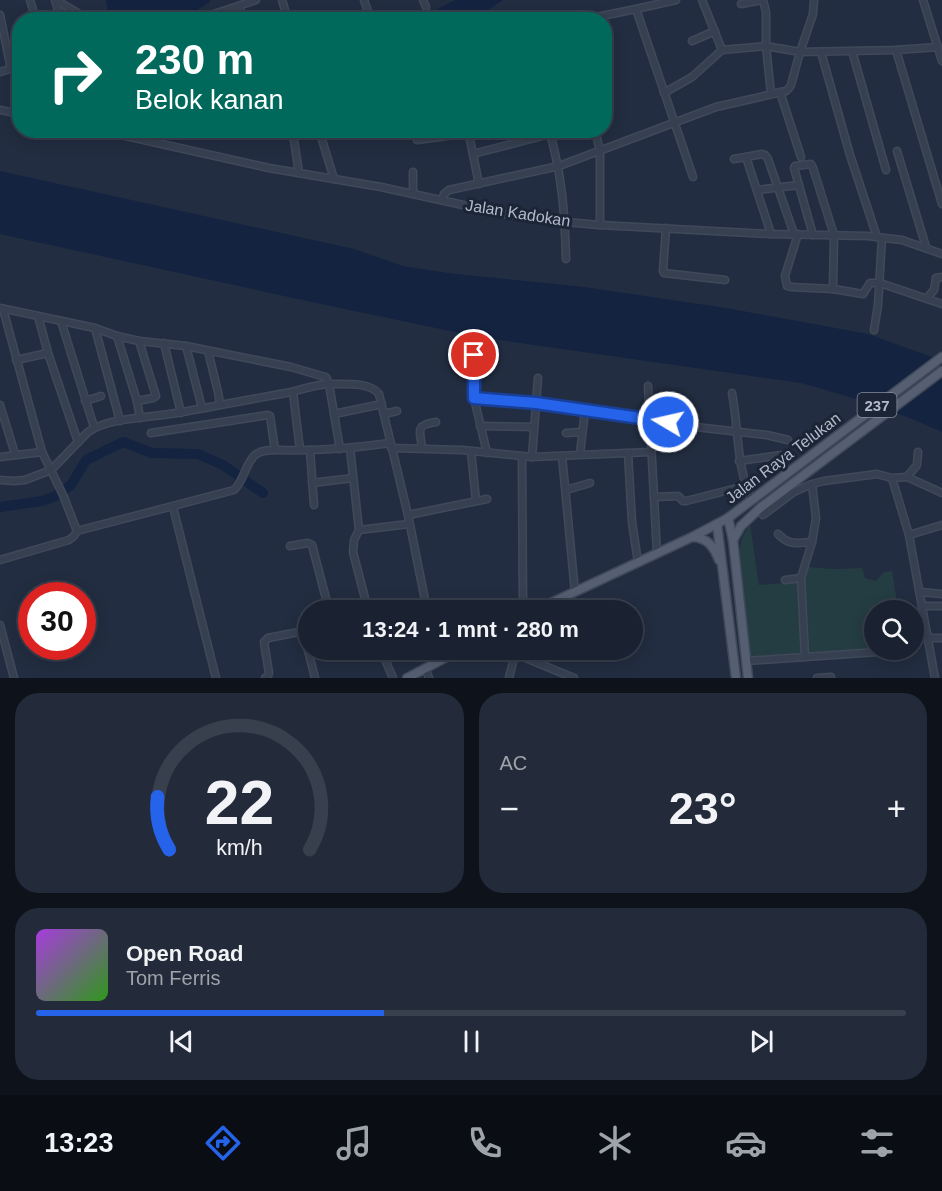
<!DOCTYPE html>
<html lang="id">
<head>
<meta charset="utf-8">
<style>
  :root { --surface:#1a2231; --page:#232a39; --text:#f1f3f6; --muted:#9fa4ab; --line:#383f4d; --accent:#2563eb }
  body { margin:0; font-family:Arial,sans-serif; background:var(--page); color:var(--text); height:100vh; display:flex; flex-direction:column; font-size:22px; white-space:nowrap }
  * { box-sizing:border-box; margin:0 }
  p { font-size:20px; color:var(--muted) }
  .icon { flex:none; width:33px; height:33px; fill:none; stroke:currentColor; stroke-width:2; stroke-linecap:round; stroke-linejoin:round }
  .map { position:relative; height:678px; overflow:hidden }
  .side { display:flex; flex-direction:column; gap:15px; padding:15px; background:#0e131b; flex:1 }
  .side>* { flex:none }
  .guide { position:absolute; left:12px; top:12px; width:600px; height:126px; border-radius:24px; box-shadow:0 3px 15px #0003,0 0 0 2px var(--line); background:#00695c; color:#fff; overflow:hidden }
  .buttons { position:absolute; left:864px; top:600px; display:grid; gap:12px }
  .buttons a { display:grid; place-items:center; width:60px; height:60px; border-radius:50%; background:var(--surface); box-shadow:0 3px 15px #0003,0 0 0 2px var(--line); font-size:30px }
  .speed { position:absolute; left:18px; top:582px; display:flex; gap:12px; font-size:30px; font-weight:700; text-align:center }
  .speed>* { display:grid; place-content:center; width:78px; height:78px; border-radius:50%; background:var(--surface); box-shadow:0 3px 15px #0003,0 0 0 2px var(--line); line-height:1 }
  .speed .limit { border:9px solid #d22; background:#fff; color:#111 }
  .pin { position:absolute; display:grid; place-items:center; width:51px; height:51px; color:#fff; margin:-26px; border:3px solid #fff; border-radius:50%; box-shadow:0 2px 6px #0007 }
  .me { position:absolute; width:66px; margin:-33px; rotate:279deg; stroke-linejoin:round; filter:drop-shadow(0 0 4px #0008) }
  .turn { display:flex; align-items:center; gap:21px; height:126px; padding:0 24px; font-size:27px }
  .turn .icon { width:78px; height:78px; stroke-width:2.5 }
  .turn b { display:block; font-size:42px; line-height:51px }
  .big { font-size:45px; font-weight:600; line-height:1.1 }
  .side .tile { flex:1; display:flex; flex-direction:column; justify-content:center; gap:9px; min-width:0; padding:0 21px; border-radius:24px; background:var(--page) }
  .side .dial { align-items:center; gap:0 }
  .dial svg { height:156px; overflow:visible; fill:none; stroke:var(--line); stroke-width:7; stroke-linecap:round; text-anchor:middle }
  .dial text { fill:var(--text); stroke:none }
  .song { display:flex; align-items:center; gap:18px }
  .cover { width:72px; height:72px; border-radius:9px; background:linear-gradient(135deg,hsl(280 70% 55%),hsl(110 70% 35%)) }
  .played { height:6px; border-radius:3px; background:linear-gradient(90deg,var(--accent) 40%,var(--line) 40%) }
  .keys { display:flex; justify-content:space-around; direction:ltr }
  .heat { display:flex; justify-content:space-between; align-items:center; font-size:33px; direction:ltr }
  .side .tiles { flex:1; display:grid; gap:15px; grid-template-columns:1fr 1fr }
  .tile:last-child { grid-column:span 2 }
  .trip { position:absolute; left:298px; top:600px; width:345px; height:60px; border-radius:30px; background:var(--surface); box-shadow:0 3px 15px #0003,0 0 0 2px var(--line); font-weight:600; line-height:60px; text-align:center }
  .menu { display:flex; height:96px; justify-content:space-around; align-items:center; background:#0a0e14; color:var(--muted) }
  .menu .icon { width:42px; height:42px }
  .menu .current { color:var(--accent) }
  .menu b { font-size:27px; color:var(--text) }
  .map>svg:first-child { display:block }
  .green { fill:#243d42 }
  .water { fill:#142340 }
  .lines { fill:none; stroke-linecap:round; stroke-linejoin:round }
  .river { stroke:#142340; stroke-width:10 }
  .minor-casing { stroke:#40495a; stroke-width:9 }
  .major-casing { stroke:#40495a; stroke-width:11 }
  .minor { stroke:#374051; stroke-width:6 }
  .major { stroke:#555f71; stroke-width:8 }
  .route-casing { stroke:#184099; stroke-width:15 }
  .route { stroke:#2563eb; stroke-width:10 }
  .labels { text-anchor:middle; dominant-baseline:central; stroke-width:6; stroke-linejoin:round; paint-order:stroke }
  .shield { fill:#1c2536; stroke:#868e9e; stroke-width:1.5 }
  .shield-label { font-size:15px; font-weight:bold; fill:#b3bbcb }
  .street-label { font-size:16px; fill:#b3bbcb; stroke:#1c2536 }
</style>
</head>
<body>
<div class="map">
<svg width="942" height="678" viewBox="0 0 942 678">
  <rect width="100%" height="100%" fill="#222d41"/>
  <g class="green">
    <path d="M 750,524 L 759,585 L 797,582 L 802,658 L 751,663 L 737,561 L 742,538 Z"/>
    <path d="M 807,567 L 832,569 L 862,568 L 865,578 L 876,581 L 884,572 L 892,571 L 897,602 L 890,608 L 890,610 L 874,610 L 874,650 L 892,650 L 892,653 L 806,658 L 802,586 Z"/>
  </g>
  <g class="water">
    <path d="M 106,0 L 210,0 L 210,2 L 197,10 L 167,19 L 109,20 Z"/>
    <path d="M 455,0 L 503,0 L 474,19 L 424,19 L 438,9 Z"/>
    <path d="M 0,171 L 354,249 L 403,266 L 448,273 L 584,287 L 726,308 L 868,334 L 932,357 L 942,365 L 942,432 C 897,411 849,396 801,383 L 479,337 L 321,304 L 0,234 Z"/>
  </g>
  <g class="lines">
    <path class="river" d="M 0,507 L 42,501 L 56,496 L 71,485 L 86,460 L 123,442 L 152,453 L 198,454 L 223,465 L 263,493"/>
    <g class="minor-casing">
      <g id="minor">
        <path d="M 30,0 L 36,20"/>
        <path d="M 55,0 L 61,20"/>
        <path d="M 56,0 L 78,13 L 81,20"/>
        <path d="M 282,0 L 288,20"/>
        <path d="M 364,0 L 371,20"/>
        <path d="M 423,0 L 426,7"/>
        <path d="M 702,0 L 722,50 L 766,46 L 800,52 L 896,50 L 938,47"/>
        <path d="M 763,0 L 766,12 L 766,46 L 771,94"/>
        <path d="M 923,0 L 942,61"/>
        <path d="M 741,4 L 762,0"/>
        <path d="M 239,6 L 243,20"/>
        <path d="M 636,9 L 693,177"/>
        <path d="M 0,15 L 11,69"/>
        <path d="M 196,20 L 256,0"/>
        <path d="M 582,20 L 636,9 L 676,0"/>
        <path d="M 692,41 L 715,31"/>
        <path d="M 896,50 L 942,204"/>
        <path d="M 852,51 L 886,170"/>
        <path d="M 821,52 L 850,155 L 877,237"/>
        <path d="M 0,72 L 20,66"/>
        <path d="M 780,92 L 801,157"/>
        <path d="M 664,93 L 692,77 L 722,50"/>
        <path d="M 0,110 L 20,114"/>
        <path d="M 99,130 L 269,168 L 381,187 L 504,214 L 565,222 L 600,225 L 771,234 L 868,236 L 902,240 L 942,254"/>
        <path d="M 288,130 L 294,140 L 299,173"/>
        <path d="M 319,130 L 334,179"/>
        <path d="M 468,130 L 479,184"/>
        <path d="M 549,130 C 562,174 565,215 566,259"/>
        <path d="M 595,130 L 600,151 L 600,225"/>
        <path d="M 417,140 L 469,133"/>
        <path d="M 897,151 L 926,247"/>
        <path d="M 473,154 L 550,134"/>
        <path d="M 734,159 L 746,157"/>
        <path d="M 413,172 L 413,194"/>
        <path d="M 757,190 L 799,185"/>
        <path d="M 442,200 L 444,194 L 449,190 L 559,166 L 716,107 L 786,91 L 789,88 L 791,85 L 800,52 L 813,14 L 814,0"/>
        <path d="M 666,228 L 663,271 L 664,273 L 725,280"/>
        <path d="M 771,234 L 746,157 L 762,154 L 765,155 L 768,159 L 794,234"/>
        <path d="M 798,234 L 785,276 L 787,286 L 791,287 L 833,289 L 834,235 L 813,168 L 811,164 L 795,166 L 794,168 L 813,235"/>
        <path d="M 833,289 L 863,294 L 870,283 L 880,283 L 942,304"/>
        <path d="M 927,298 L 934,290 L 936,278 L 942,277"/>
        <path d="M 0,308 L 95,328 L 117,336 L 139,341 L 186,346 L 291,367 L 322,376 L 326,377 L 329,384 L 340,449"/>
        <path d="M 3,309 L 42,452 L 63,495 L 77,531"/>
        <path d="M 38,316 L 48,353 L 78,442"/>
        <path d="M 61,321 L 94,427"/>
        <path d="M 95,328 L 120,421"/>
        <path d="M 874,330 L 878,305 L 882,238"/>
        <path d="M 117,336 L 137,401 L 140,418"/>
        <path d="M 164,343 L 181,413"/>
        <path d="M 186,346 L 202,408"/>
        <path d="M 208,351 L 218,392 L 220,404"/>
        <path d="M 474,355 L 474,398 L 487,453"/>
        <path d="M 16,360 L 48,353"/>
        <path d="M 648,386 L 657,553"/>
        <path d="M 293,392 L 300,450"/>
        <path d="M 732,393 C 739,430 736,467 752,501"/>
        <path d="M 474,398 L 535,403 L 649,419 L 687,426 L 767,435 L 788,440"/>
        <path d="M 85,401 L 101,396"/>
        <path d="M 137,401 L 153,398 L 156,396 L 139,341"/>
        <path d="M 0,405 L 15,454"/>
        <path d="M 334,414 L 382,404"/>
        <path d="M 384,414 L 397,411"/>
        <path d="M 480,426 L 534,427"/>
        <path d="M 151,433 L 268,415 L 270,416 L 275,450"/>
        <path d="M 566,433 L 582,432"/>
        <path d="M 350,448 L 359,530 L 354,540 L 353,552 L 368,610"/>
        <path d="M 391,448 L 462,450 L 532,457 L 651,452"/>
        <path d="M 422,448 C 420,430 415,425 436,422"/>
        <path d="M 310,450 L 314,505"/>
        <path d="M 471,451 L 476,501"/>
        <path d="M 628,453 L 632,522 L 638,562"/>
        <path d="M 580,454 L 585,411"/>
        <path d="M 562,456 L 575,592"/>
        <path d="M 0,457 L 42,452"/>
        <path d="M 522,457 L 523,610"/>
        <path d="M 532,457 L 538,378"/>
        <path d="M 739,461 L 781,455"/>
        <path d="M 907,477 L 942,493"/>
        <path d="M 892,478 L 907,477 L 917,465 L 918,452"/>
        <path d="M 0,480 L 14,481 L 25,480 L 51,470 L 88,432 C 111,416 154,418 182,412 C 217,406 251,399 286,393 C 301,390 316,384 331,384 C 345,384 370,382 379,394 L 408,515 L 427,610"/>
        <path d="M 312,483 L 353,478"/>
        <path d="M 566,490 L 590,483"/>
        <path d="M 654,497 L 678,496 L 683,501 L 686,501 L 745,486"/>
        <path d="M 173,507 L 216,678"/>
        <path d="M 408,515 L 487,499"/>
        <path d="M 763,515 L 794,492 L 812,484"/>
        <path d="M 359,530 L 409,524"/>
        <path d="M 778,534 C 790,546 796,543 812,542"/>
        <path d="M 909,535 L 942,525"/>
        <path d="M 290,546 L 308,543 L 312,545 L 329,610"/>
        <path d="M 0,560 L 69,540 L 74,536 L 77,531 L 234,490 C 244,481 245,464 255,455 C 262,449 274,450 282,450 C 319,451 354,448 390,443"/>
        <path d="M 785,580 L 801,578"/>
        <path d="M 920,592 L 942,594"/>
        <path d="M 923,606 L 942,606"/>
        <path d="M 0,625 L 14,678"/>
        <path d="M 303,631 L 315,678"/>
        <path d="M 914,635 L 928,635"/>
        <path d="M 928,638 L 942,638"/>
        <path d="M 381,650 L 393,678"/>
        <path d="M 438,650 L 442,659"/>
        <path d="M 506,650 L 574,678"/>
        <path d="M 805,657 L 878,652 L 881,650"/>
        <path d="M 746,661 L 805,657 L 801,578 L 812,542 L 816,518 L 812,484 L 824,481 L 877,474 L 892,478 L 909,535 L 935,678"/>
        <path d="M 425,668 L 429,678"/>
        <path d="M 265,678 L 268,676 L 269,673 L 264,642 L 268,638 L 309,630"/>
        <path d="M 509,678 L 515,654"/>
        <path d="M 817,678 L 831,677"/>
      </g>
    </g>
    <g class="major-casing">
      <g id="major">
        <path d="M 728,518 L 733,540 L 748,678"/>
        <path d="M 717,524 L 736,678"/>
        <path d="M 693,537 C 708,538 714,547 719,560"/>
        <path d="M 733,540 L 741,526 L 760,508 L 942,371"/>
        <path d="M 536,610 L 692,537 L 728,518 L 942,357"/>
        <path d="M 407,678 L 460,650"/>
      </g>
    </g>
    <use href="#minor" class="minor"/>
    <use href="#major" class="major"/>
  </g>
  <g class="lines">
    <g class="route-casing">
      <path id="route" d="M 474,355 L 474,398 L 536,403 L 668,422"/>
    </g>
    <use href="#route" class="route"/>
  </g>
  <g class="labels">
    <rect class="shield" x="857.5" y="393" width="39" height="24" rx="4.5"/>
    <g class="shield-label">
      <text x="877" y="405">237</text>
    </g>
    <g class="street-label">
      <text transform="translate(518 213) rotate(9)">Jalan Kadokan</text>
      <text transform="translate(783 458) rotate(-37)">Jalan Raya Telukan</text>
    </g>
  </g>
</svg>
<div class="buttons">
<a><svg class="icon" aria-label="search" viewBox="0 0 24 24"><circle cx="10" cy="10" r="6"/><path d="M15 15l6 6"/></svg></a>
</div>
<div class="speed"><div class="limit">30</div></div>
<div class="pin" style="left:474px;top:355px;background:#d93025"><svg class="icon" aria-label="arrive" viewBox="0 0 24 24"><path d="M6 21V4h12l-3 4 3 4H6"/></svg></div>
<svg class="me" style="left:668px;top:422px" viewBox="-20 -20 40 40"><circle r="17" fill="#2563eb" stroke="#fff" stroke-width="3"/><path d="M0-11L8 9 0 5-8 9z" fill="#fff"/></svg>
<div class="trip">13:24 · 1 mnt · 280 m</div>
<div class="guide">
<div class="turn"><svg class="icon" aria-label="right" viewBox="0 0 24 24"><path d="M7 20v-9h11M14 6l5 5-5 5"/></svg><div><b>230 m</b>Belok kanan</div></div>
</div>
</div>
<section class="side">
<div class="tiles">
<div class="tile dial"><svg viewBox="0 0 100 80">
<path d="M14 69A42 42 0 1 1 86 69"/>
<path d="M14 69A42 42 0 0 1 8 42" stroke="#2563eb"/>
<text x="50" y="56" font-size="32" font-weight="700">22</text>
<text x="50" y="72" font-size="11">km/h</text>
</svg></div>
<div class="tile"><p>AC</p>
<div class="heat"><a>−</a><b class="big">23°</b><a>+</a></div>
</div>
<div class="tile">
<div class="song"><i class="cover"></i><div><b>Open Road</b><p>Tom Ferris</p></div></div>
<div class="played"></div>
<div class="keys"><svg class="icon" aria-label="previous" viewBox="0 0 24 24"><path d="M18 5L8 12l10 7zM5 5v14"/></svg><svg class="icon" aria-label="pause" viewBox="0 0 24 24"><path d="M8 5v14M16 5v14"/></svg><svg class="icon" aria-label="next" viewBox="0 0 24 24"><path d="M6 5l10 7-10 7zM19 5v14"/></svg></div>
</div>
</div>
</section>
<nav class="menu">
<b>13:23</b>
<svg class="icon current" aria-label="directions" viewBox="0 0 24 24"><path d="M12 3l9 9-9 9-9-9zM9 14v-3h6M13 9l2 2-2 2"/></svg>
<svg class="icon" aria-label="music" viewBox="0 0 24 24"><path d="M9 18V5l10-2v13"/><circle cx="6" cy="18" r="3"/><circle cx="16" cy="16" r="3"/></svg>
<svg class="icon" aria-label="phone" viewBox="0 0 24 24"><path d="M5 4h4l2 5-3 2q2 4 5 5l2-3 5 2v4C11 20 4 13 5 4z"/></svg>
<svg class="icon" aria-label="climate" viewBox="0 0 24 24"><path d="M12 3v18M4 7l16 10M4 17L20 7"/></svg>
<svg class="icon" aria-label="car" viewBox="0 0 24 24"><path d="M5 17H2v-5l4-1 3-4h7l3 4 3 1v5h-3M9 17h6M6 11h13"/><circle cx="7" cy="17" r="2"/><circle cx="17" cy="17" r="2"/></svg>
<svg class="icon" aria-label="filters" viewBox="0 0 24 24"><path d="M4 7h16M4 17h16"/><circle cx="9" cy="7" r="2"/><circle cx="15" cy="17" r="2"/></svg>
</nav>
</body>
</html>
